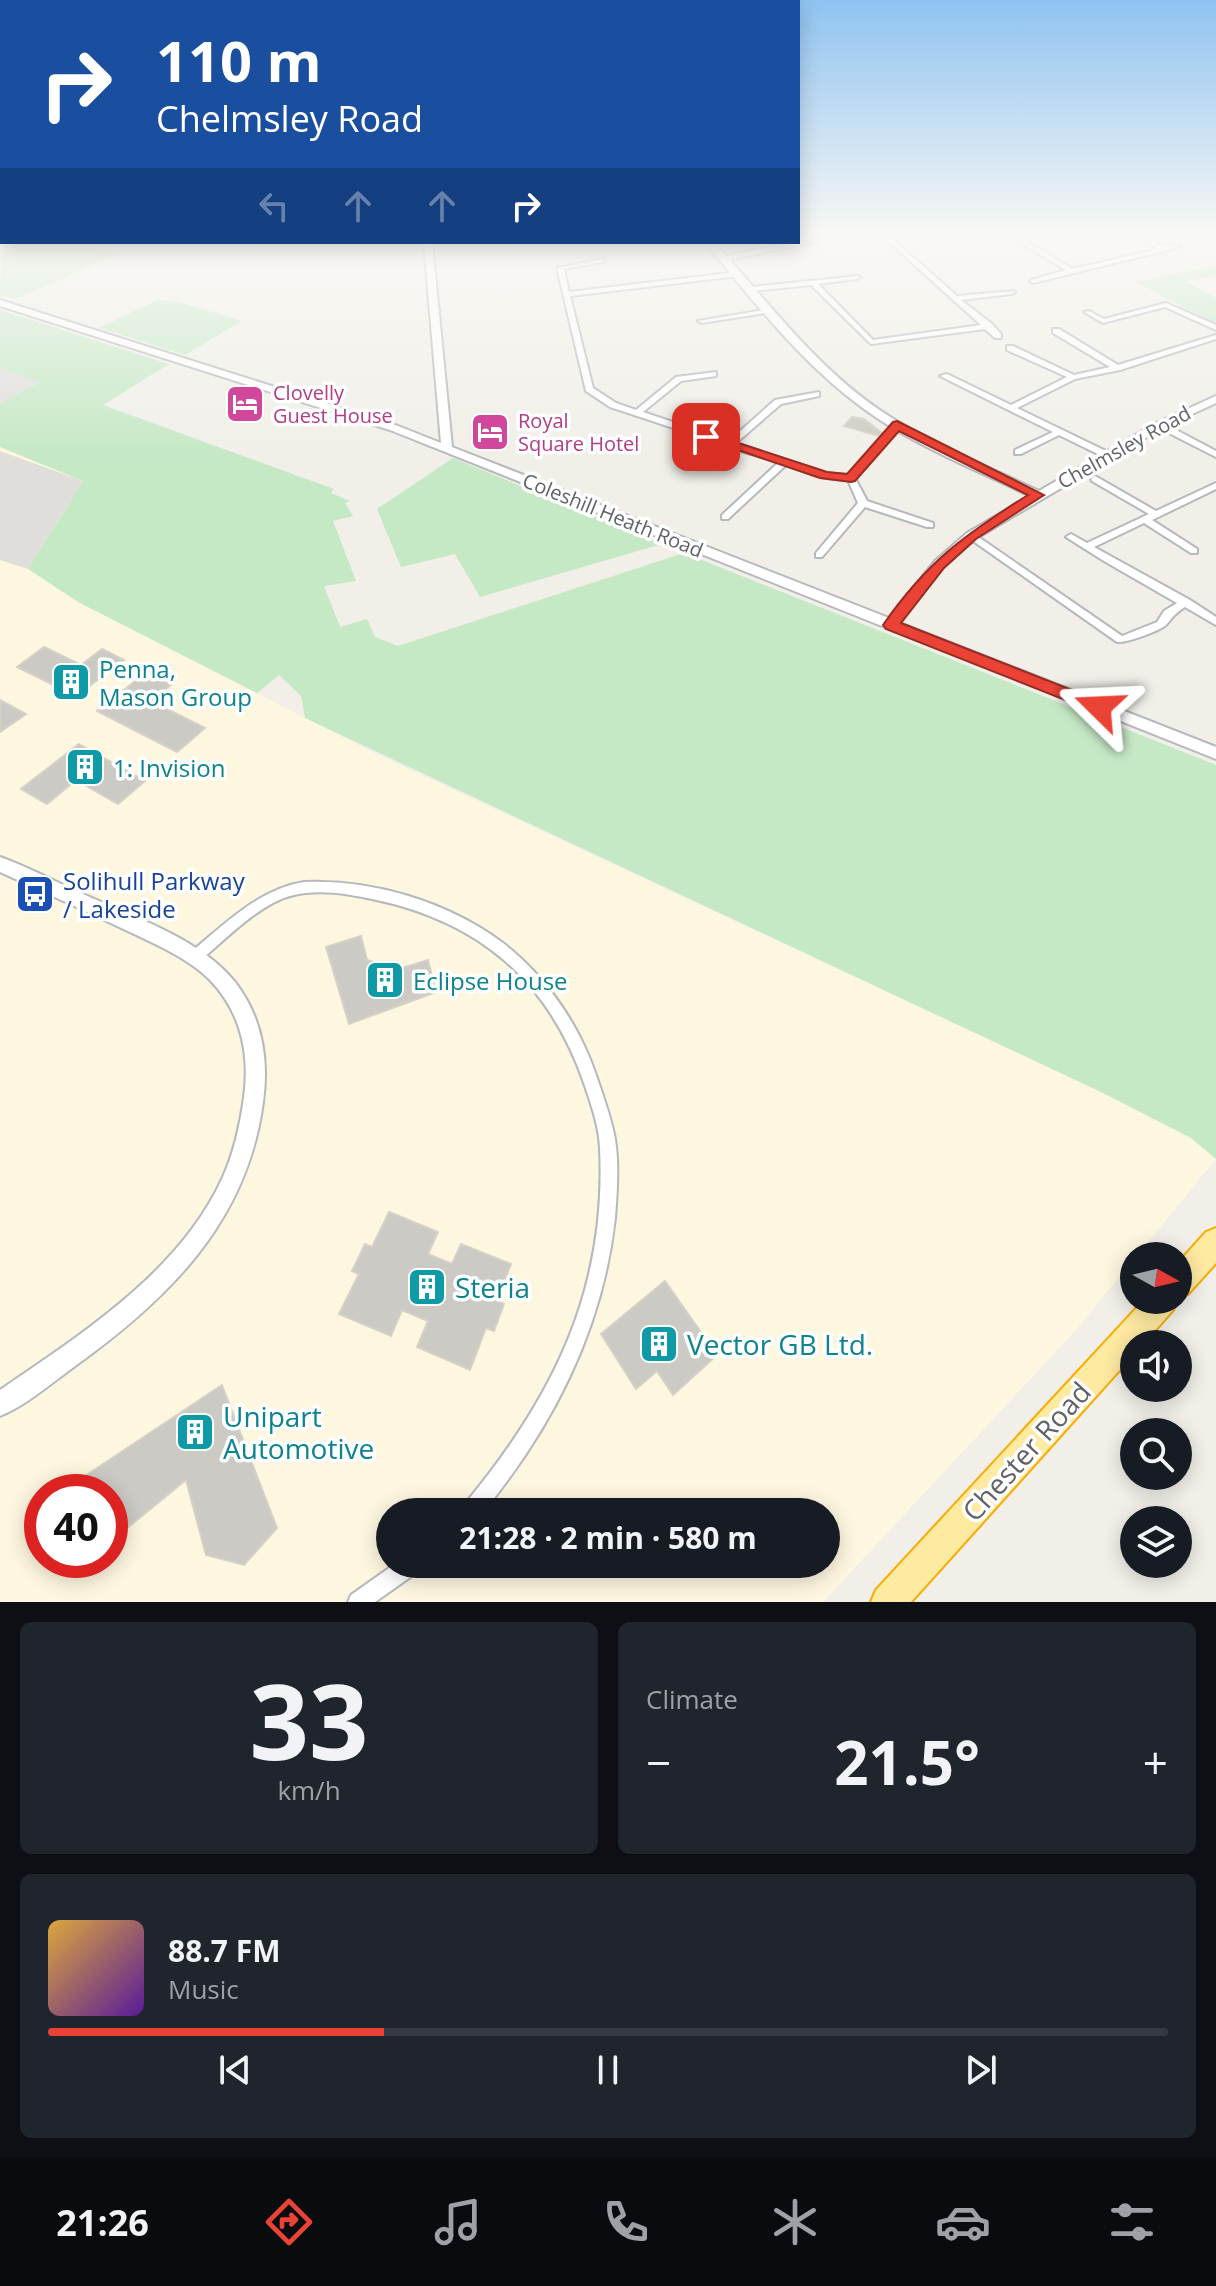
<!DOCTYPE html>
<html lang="en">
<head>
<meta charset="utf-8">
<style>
  :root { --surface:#171b24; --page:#20242c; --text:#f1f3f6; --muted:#9ea1a6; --line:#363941; --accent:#ea4335 }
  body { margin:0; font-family:"Open Sans",sans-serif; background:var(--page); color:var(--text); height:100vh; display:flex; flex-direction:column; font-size:30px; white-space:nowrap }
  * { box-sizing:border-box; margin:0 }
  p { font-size:26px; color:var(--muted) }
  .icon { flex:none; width:44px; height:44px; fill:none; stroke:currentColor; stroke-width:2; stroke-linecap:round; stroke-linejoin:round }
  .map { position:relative; height:1602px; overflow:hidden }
  .side { display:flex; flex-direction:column; gap:20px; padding:20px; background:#0d0f14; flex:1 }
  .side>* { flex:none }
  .guide { position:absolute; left:0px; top:0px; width:800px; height:244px; box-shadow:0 4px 20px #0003; background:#1a4fa0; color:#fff; overflow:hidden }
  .needle { width:52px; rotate:98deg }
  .tools { position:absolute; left:1120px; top:1242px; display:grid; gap:16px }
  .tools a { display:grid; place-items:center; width:72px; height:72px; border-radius:50%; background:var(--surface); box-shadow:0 4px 20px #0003; font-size:40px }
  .speed { position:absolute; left:24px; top:1474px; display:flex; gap:16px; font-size:40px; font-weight:700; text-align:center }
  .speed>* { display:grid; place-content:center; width:104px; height:104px; border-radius:50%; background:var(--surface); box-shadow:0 4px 20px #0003; line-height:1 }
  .speed .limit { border:12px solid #d22; background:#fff; color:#111 }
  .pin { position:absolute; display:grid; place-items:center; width:68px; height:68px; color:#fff; margin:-34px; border-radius:16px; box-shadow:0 4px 12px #0006 }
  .me { position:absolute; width:88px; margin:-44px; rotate:291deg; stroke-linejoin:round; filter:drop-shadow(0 0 6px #0008) }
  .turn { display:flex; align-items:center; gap:28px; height:168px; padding:0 24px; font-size:36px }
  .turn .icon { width:104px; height:104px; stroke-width:2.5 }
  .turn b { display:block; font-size:56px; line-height:68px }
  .lanes { display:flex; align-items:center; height:76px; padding:0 24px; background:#0003; justify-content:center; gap:40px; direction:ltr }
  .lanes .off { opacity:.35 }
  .big { font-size:60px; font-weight:700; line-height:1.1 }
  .side .widget { flex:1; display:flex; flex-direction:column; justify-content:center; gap:12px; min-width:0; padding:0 28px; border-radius:12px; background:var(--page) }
  .side .dial { align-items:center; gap:0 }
  .dial b { font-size:104px; line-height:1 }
  .song { display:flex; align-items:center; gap:24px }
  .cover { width:96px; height:96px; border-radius:12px; background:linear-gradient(135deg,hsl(40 70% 55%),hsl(270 70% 35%)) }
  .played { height:8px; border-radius:4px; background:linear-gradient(90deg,var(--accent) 30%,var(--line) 30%) }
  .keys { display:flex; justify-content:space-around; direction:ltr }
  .heat { display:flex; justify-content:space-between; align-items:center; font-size:44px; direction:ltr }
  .side .tiles { flex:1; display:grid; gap:20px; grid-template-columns:1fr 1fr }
  .widget:last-child { grid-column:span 2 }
  .trip { position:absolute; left:376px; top:1498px; width:464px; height:80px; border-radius:40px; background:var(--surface); box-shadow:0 4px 20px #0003; font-weight:700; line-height:80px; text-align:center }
  .tabs { display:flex; height:128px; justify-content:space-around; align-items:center; background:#090b0e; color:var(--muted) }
  .tabs .icon { width:56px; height:56px }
  .tabs .current { color:var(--accent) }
  .tabs b { font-size:36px; color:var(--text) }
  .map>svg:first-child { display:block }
  .commercial { fill:#fef7e0; fill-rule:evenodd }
  .industrial { fill:#e0deda }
  .green { fill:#c5e8c5 }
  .building { fill:#cccac5; stroke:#d6d1c6; stroke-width:2 }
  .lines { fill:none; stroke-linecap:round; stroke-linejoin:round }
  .minor-casing { stroke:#b5b8bc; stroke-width:4 }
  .tertiary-casing { stroke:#b5b8bc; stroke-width:4 }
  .trunk-casing { stroke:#f9ab00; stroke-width:4 }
  .minor { fill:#fff; fill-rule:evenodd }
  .tertiary { fill:#fff; fill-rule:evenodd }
  .trunk { fill:#feeaa1; fill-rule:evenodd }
  .route { fill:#ea4335; stroke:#982c22; stroke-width:2 }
  .labels { text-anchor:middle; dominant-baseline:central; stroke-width:7; stroke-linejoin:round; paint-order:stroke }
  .far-hotel-label { font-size:20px; fill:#b23c85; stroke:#fff; text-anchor:start }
  .far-street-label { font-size:20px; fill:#5f6368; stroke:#fff }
  .culture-label { font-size:24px; fill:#0d838f; stroke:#fff; text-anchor:start }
  .transit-label { font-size:24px; fill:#164399; stroke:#fff; text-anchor:start }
  .near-culture-label { font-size:28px; fill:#0d838f; stroke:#fff; text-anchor:start }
  .near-street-label { font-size:28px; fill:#5f6368; stroke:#fff }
</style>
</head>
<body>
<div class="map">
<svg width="1216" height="1602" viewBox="0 0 1216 1602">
  <rect width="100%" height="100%" fill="#f1efe8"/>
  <path class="commercial" d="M 0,447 L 83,481 L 78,602 L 366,749 L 1103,1093 L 1191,1138 L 1216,1159 L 1076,1330 L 823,1602 L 0,1602 ZM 42,1492 L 110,1492 L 110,1560 L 42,1560 ZM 390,1512 L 826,1512 L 826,1564 L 390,1564 Z"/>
  <g class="industrial">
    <path d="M 0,368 L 40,381 L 0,403 Z"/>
    <path d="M 0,451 L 83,481 L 28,569 L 0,560 Z"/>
  </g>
  <g class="green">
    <path d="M 2,235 L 2,242 L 74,242 L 119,254 L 15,299 L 0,295 Z"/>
    <path d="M 1216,265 L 1216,275 L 1186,282 L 1216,298 L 1216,325 L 1137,282 Z"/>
    <path d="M 157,300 L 179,302 L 242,321 L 185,355 L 99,328 Z"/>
    <path d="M 0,310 L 169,364 L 103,405 L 334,489 L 331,493 L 350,501 L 345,503 L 353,516 L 333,521 L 356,581 L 324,586 L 340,627 L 367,619 L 375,637 L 398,646 L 684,553 L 1216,765 L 1216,1159 L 1191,1138 L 1103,1093 L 305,718 L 301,696 L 279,675 L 257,693 L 78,602 L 28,569 L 83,481 L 0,447 L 0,403 L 39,382 L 0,368 Z"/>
    <path d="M 453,458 L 662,544 L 480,597 L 455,554 L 401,567 L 377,509 Z"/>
  </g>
  <g class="building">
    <path d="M 852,417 L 864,419 L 882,433 L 879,436 L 844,426 Z"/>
    <path d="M 44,647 L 81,665 L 102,649 L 124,660 L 76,696 L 17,667 Z"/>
    <path d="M 147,672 L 172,684 L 151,701 L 205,728 L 177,752 L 97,711 Z"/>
    <path d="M 0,700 L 26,714 L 0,732 Z"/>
    <path d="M 79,744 L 145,781 L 118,804 L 76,780 L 47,804 L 21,789 Z"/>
    <path d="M 361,936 L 367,960 L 399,969 L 428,960 L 436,992 L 349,1024 L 326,947 Z"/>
    <path d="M 389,1212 L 438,1232 L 428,1254 L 452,1264 L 461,1244 L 511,1264 L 497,1300 L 504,1304 L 494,1331 L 486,1328 L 470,1370 L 417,1347 L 428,1321 L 402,1310 L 391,1336 L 339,1314 L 359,1274 L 352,1271 L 365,1244 L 372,1247 Z"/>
    <path d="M 665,1281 L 717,1355 L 673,1395 L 657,1371 L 636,1389 L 601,1334 Z"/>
    <path d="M 222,1385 L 277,1528 L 244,1565 L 206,1555 L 186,1480 L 110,1542 L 110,1492 L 61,1492 Z"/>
  </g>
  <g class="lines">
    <g class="minor-casing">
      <g id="minor">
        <path d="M 881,235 L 888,235 L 957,296 L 1014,291 L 1015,292 L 1012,294 L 961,300 L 992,324 L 1001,334 L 1001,338 L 995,338 L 985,329 L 871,344 L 811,285 L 751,291 L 748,289 L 751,287 L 859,276 L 860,277 L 857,279 L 818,284 L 873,340 L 981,325 Z"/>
        <path d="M 1008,235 L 1016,235 L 1072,269 L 1159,249 L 1132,235 C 1152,235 1156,250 1177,245 L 1180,247 L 1033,283 L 1030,281 L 1031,280 L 1066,270 Z"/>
        <path d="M 602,259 L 605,261 L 604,262 L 564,269 L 569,292 L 738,272 L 741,274 L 738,276 L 570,296 L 593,388 L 616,403 L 636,410 L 676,377 L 716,372 L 716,376 L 681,381 L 643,412 L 729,441 L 775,400 L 819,392 L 819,396 L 781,404 L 736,443 L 826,473 L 849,475 L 894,423 L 900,423 L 900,427 L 855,478 L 867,501 L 933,523 L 933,527 L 927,527 L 865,507 L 822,557 L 816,557 L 816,553 L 858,503 L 848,480 L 825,478 L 786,465 L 728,519 L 722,519 L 722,515 L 779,462 L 726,447 L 725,445 L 610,407 L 586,391 L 557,268 Z"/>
        <path d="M 1166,303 L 1216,325 L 1216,330 L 1165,307 L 1103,323 L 1084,312 L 1089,311 L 1104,319 Z"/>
        <path d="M 770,309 L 773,311 L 772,312 L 702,323 L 698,321 Z"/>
        <path d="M 1053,329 L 1059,329 L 1118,365 L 1216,335 L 1216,339 L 1120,370 L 1075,379 L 1017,408 L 1110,453 L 1110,457 L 1104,457 L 1059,435 L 1021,454 L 1015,454 L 1015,450 L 1053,432 L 940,376 L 947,374 L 1011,405 L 1067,377 L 1007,350 L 1007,346 L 1013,346 L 1074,375 L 1110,367 L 1053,333 Z"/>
        <path d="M 1157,423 L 1163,423 L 1216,451 L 1216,457 L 1157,427 Z"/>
        <path d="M 1095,476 L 1156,511 L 1216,483 L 1216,489 L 1152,520 L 1197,549 L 1197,553 L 1191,553 L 1144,523 L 1094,547 L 1190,600 L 1216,617 L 1216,625 L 1185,607 C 1175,613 1173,617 1166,625 C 1159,631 1127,643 1117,642 L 966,536 L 968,534 L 974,534 L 1122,636 L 1157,622 L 1164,611 L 1177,603 L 1104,561 L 1066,537 L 1071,534 L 1087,543 L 1149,514 L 1092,481 L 1091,479 Z"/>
        <path d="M 304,882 C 373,879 448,902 503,943 C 546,977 578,1023 596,1075 C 603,1096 611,1117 615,1139 C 619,1164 617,1192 615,1218 C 603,1328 553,1427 483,1512 L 461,1512 L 464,1505 C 553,1398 607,1290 600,1148 C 599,1126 591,1104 584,1083 C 548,980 479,921 372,899 C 348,894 319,889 294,895 C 261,902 226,939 201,960 L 196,962 L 191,960 L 189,956 L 191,952 C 225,924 259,889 304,882 Z"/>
        <path d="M 395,1564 L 422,1564 L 419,1571 L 375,1602 L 348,1602 L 351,1595 Z"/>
      </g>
    </g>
    <g class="tertiary-casing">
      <g id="tertiary">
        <path d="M 827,235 L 845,235 L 730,260 C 777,314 822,371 881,411 C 930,444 986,466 1039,491 L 1156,423 L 1216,396 L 1216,403 L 1164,427 L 975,539 L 943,567 L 900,623 L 1216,747 L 1216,759 L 390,430 L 0,306 L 0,300 L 398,426 L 441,443 L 424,242 L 432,242 L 452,447 L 889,618 L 935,561 L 967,533 L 1030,496 C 979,471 925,450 877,418 C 809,373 755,304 705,242 L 714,242 L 726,256 Z"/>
        <path d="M 0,857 C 28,867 56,882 83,894 C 132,916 201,939 235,982 C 262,1017 269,1059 263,1102 C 247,1224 166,1301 71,1369 C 49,1385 25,1406 0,1416 L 0,1390 C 82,1334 179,1272 222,1179 C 234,1153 240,1126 244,1097 C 250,1054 241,1012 210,980 C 188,958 159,946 132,933 C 88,912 44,892 0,872 Z"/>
      </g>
    </g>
    <g class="trunk-casing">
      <g id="trunk">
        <path d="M 1216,1228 L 1216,1263 L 1188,1294 L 1178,1298 L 1178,1263 L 1206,1232 Z"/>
        <path d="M 1144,1300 L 1177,1300 L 1173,1310 L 1143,1344 L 1134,1344 L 1134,1354 L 911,1602 L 871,1602 L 876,1590 Z"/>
      </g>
    </g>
    <use href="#minor" class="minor"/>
    <use href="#tertiary" class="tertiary"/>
    <use href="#trunk" class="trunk"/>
  </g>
  <linearGradient id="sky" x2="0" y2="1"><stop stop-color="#8fc3f1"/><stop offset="0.51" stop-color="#f9f8f5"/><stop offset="1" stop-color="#f9f8f5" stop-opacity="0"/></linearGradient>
  <rect width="1216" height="460" fill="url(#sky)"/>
  <path class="route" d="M 897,421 L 1044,495 L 976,539 L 944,568 L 901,623 L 1105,703 L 1108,707 L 1105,711 L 1093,711 L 886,629 L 883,625 C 927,562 964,535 1028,495 L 899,431 L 855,481 L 851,482 L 820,478 L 700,437 L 711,434 L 827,472 L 847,474 L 893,422 Z"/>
  <defs>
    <g id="hotel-square" transform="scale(2)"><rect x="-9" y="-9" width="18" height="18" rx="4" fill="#d1479c" stroke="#fff"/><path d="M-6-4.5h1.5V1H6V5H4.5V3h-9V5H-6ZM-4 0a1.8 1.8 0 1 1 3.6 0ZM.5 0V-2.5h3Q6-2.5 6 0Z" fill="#fff"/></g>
    <g id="building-square" transform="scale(2)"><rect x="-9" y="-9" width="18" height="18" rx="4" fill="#0f9aa8" stroke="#fff"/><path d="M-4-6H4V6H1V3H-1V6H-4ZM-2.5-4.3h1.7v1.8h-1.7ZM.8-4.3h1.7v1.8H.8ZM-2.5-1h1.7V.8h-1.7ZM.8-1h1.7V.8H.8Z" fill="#fff"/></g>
    <g id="bus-square" transform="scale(2)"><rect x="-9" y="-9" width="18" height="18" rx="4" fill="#1a4fb4" stroke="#fff"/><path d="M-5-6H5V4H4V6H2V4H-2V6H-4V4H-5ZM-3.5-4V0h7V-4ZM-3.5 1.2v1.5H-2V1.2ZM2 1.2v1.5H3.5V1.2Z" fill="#fff"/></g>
  </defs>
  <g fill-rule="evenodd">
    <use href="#hotel-square" x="245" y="404"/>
    <use href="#hotel-square" x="490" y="432"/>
    <use href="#building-square" x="71" y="682"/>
    <use href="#building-square" x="85" y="767"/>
    <use href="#bus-square" x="35" y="894"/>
    <use href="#building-square" x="385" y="980"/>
    <use href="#building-square" x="427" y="1287"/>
    <use href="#building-square" x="659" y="1344"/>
    <use href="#building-square" x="195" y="1432"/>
  </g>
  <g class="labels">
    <g class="far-hotel-label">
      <text x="273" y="392">Clovelly<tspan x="273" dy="23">Guest House</tspan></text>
      <text x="518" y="420">Royal<tspan x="518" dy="23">Square Hotel</tspan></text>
    </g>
    <g class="far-street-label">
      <text transform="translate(1124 447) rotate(-29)">Chelmsley Road</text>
      <text transform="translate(613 515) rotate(22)">Coleshill Heath Road</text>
    </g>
    <g class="culture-label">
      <text x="99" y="668">Penna,<tspan x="99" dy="28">Mason Group</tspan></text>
      <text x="113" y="767">1: Invision</text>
      <text x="413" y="980">Eclipse House</text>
    </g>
    <g class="transit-label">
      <text x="63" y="880">Solihull Parkway<tspan x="63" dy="28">/ Lakeside</tspan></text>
    </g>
    <g class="near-culture-label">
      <text x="455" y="1287">Steria</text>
      <text x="687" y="1344">Vector GB Ltd.</text>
      <text x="223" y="1416">Unipart<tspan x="223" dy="32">Automotive</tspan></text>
    </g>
    <g class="near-street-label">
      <text transform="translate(1026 1451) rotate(-48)">Chester Road</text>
    </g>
  </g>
</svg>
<div class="tools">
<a><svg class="needle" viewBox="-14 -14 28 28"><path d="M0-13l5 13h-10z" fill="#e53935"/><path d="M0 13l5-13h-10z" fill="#9ea1a6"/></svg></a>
<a><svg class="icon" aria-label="sound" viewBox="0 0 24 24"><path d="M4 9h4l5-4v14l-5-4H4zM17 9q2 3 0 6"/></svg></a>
<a><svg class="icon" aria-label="search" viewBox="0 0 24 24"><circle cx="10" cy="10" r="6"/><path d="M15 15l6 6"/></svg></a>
<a><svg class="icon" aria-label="layers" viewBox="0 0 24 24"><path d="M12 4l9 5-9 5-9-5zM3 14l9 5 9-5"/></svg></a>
</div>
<div class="speed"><div class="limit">40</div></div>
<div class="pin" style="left:706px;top:437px;background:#d93025"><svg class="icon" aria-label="arrive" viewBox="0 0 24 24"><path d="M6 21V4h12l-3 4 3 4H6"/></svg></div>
<svg class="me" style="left:1099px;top:707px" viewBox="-20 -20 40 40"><path d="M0-17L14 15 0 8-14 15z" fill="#ea4335" stroke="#fff" stroke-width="4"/></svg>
<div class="trip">21:28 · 2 min · 580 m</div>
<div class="guide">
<div class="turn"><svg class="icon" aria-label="right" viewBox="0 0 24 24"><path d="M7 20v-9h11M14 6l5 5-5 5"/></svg><div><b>110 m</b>Chelmsley Road</div></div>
<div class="lanes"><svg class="icon off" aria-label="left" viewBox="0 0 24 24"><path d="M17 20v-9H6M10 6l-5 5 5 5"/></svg><svg class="icon off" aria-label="ahead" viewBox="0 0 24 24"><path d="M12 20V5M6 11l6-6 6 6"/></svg><svg class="icon off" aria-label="ahead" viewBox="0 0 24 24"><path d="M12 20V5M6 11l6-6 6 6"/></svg><svg class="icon" aria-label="right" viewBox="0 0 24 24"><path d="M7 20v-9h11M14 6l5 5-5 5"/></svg></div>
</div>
</div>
<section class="side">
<div class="tiles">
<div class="widget dial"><b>33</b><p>km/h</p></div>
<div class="widget"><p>Climate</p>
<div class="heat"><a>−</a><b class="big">21.5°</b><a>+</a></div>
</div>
<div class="widget">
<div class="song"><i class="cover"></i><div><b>88.7 FM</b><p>Music</p></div></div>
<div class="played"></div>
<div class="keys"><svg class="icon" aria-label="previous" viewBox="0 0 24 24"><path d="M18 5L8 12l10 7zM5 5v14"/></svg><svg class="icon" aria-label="pause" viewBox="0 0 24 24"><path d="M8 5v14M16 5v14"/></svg><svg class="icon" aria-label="next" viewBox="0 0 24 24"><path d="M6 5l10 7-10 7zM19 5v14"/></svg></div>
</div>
</div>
</section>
<nav class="tabs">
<b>21:26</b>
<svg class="icon current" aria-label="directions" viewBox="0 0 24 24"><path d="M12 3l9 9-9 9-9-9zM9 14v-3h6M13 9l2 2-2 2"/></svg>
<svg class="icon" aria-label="music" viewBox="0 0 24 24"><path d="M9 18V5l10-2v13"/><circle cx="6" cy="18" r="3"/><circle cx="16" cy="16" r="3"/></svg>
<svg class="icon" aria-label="phone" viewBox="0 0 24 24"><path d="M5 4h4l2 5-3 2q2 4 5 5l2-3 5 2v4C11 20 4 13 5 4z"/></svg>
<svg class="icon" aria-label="climate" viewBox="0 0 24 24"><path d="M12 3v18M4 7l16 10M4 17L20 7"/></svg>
<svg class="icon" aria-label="car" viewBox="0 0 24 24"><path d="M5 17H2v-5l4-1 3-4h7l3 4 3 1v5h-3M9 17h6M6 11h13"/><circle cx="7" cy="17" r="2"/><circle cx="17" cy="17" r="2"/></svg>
<svg class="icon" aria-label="filters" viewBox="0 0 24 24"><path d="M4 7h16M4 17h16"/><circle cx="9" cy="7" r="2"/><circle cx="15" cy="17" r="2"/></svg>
</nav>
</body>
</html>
